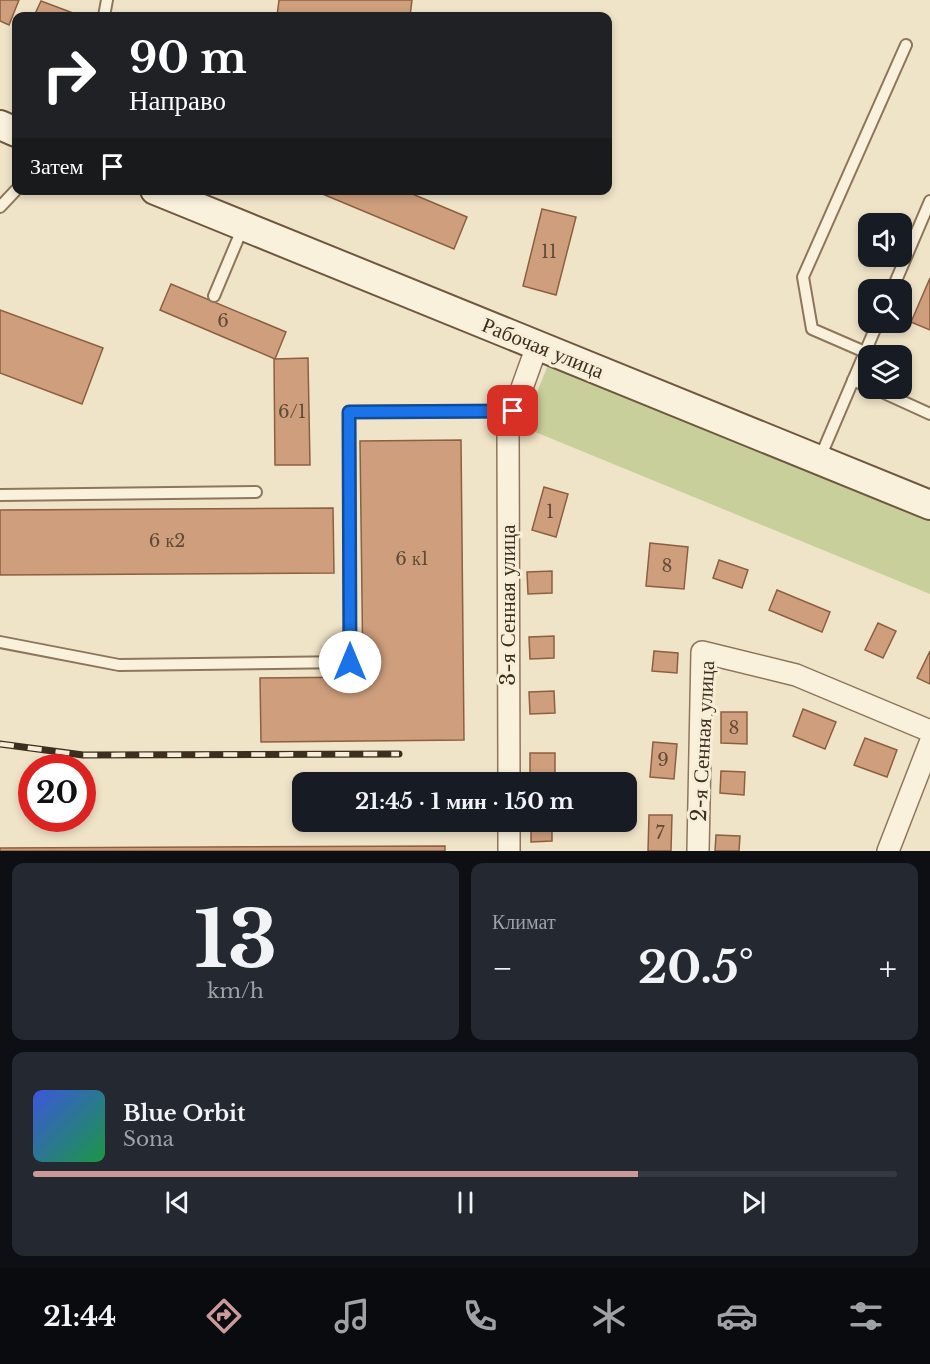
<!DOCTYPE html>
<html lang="ru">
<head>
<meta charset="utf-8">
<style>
  :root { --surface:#171b24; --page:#242831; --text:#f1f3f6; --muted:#9ea1a6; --line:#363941; --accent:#cc999b }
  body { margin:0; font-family:"Libre Baskerville",serif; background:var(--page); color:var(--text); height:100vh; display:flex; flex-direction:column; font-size:22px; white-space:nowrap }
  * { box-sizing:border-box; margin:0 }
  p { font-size:20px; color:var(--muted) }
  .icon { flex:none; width:33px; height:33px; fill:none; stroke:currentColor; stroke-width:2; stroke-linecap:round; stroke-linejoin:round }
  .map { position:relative; height:851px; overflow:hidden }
  .sheet { display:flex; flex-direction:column; gap:12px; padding:12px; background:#0d0f14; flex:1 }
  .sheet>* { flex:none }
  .hud { position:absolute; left:12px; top:12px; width:600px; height:183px; border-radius:12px; box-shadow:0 3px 9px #0003; background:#202124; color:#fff; overflow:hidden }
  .tools { position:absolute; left:858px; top:213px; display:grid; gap:12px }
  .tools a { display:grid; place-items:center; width:54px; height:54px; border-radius:12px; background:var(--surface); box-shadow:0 3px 9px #0003; font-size:30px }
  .speed { position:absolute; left:18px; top:754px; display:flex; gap:12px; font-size:30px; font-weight:700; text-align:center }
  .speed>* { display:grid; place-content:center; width:78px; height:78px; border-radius:50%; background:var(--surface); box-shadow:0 3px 9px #0003; line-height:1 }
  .speed .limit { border:9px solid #d22; background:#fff; color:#111 }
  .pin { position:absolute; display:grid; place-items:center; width:51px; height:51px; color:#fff; margin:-26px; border-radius:12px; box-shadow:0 3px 9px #0006 }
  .me { position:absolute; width:66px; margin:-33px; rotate:0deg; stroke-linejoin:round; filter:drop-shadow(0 0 4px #0008) }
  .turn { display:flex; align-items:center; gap:21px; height:126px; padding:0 18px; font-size:27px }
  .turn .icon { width:78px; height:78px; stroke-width:2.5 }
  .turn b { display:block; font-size:42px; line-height:51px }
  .then { display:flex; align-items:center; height:57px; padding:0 18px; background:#0003; gap:12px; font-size:22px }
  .big { font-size:45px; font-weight:700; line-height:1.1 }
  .sheet .tile { flex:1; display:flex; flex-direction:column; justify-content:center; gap:9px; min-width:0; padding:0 21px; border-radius:12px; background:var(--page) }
  .sheet .dial { align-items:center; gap:0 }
  .dial b { font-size:78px; line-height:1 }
  .song { display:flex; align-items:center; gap:18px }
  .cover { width:72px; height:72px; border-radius:9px; background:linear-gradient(135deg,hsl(230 70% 55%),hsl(140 70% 35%)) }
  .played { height:6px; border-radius:3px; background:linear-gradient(90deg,var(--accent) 70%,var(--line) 70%) }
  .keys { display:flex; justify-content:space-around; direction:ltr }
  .heat { display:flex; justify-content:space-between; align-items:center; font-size:33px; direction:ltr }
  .sheet .tiles { flex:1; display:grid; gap:12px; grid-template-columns:1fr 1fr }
  .tile:last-child { grid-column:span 2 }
  .trip { position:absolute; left:292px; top:772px; width:345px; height:60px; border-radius:12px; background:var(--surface); box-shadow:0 3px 9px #0003; font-weight:700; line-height:60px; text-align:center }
  .menu { display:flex; height:96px; justify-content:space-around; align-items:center; background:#090b0e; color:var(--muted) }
  .menu .icon { width:42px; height:42px }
  .menu .active { color:var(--accent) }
  .menu b { font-size:27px; color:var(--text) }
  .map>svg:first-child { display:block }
  .green { fill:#c9cf9b }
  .building { fill:#cf9f7d; stroke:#8d5f41; stroke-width:1.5 }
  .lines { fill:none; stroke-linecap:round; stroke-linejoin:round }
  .lane-casing { stroke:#8d765c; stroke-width:14 }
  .street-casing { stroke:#8d765c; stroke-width:24 }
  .secondary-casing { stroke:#6f573f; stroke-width:32 }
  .lane { stroke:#faf1dc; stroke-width:10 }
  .street { stroke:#faf1dc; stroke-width:21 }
  .secondary { stroke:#faf1dc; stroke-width:28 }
  .rail-casing { stroke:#3d2e20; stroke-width:7 }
  .rail { stroke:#f7eed8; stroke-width:4.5; stroke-dasharray:14; stroke-linecap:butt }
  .route-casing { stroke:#114b97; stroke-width:15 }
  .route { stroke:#1a73e8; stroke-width:10 }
  .labels { text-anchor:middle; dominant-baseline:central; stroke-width:6; stroke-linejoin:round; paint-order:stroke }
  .number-label { font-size:18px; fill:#624a37 }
  .street-label { font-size:21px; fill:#3d2e20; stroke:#f7eed8 }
</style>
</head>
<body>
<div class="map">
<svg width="930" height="851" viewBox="0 0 930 851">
  <rect width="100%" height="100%" fill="#f0e4c8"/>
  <path class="green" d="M 548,365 L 930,521 L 930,594 L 523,427 Z"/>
  <g class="building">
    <path d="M 0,0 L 19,0 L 9,25 L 0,21 Z"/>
    <path d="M 279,0 L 412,0 L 410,16 L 277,16 Z"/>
    <path d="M 41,1 L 73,13 L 72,16 L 34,16 Z"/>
    <path d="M 313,190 L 403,190 L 467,217 L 454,249 Z"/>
    <path d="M 542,209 L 576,217 L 556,295 L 523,286 Z"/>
    <path d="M 930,278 L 930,330 L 911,322 Z"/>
    <path d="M 171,284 L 286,332 L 275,359 L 160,310 Z"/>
    <path d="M 0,310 L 103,348 L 82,404 L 0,373 Z"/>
    <path d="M 308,358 L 310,465 L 275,465 L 274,359 Z"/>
    <path d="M 461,440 L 464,740 L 261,742 L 260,678 L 363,677 L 360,441 Z"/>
    <path d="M 544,487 L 568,494 L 556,537 L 532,530 Z"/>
    <path d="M 333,508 L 334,573 L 0,575 L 0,510 Z"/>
    <path d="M 650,543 L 688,547 L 684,589 L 646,586 Z"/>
    <path d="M 719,560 L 748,570 L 742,588 L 713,578 Z"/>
    <path d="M 552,571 L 552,593 L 528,594 L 527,572 Z"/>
    <path d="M 777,590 L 830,612 L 822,632 L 769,610 Z"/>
    <path d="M 878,623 L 896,631 L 883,658 L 865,650 Z"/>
    <path d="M 554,636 L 554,658 L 530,659 L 529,637 Z"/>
    <path d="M 654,651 L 678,653 L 677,673 L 652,671 Z"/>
    <path d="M 930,651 L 930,684 L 917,678 Z"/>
    <path d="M 554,691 L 555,713 L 530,714 L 529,692 Z"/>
    <path d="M 803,709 L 836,722 L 825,749 L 793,736 Z"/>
    <path d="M 721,712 L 747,712 L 747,744 L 721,743 Z"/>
    <path d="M 865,738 L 897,750 L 887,777 L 854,765 Z"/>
    <path d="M 653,742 L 677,744 L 674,779 L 650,777 Z"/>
    <rect x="530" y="753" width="25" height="22"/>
    <path d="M 721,771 L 745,772 L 744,795 L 720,793 Z"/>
    <path d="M 649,815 L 672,815 L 671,851 L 648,851 Z"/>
    <path d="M 531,822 L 552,822 L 552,841 L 531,842 Z"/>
    <path d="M 716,835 L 740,836 L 739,851 L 715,851 Z"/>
    <path d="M 445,846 L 445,851 L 0,851 L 0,848 Z"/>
  </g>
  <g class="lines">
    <g class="lane-casing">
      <g id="lane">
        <path d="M 104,16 L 107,0"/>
        <path d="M 0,207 L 16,190"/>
        <path d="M 892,290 L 930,201"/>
        <path d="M 214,296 L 243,227"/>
        <path d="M 865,352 L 812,329 L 803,277 L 906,45"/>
        <path d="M 853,380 L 868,387"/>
        <path d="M 873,388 L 930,414"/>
        <path d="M 819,460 L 878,322"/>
        <path d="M 0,495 L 256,492"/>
        <path d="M 0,642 L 119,665 L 350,662 L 349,412 L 513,411"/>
      </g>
    </g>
    <g class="street-casing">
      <g id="street">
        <path d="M 509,783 L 508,427 L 537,346"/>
        <path d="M 509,822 L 509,851"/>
        <path d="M 698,851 L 702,652 L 796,675 L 930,731"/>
        <path d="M 888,851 L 930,743"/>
      </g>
    </g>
    <g class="secondary-casing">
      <g id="secondary">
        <path d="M 0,125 L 16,132"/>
        <path d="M 155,190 L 930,505"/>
      </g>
    </g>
    <use href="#lane" class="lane"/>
    <use href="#street" class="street"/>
    <use href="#secondary" class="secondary"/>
    <g class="rail-casing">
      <path id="rail" d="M 0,744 L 83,755 L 399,754"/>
    </g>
    <use href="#rail" class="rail"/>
  </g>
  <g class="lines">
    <g class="route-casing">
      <path id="route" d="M 350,662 L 349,412 L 513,411"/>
    </g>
    <use href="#route" class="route"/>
  </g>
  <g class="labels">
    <g class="number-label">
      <text x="549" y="252">11</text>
      <text x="223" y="321">6</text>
      <text x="292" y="412">6/1</text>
      <text x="550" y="512">1</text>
      <text x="167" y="541">6 к2</text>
      <text x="412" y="559">6 к1</text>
      <text x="667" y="566">8</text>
      <text x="734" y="728">8</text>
      <text x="663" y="760">9</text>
      <text x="660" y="833">7</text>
    </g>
    <g class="street-label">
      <text transform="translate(543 348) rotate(22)">Рабочая улица</text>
      <text transform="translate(508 605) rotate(-90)">3-я Сенная улица</text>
      <text transform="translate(703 741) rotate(-87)">2-я Сенная улица</text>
    </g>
  </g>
</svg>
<div class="tools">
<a><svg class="icon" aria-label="sound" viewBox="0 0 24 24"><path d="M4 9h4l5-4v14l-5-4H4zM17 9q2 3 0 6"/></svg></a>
<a><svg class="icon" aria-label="search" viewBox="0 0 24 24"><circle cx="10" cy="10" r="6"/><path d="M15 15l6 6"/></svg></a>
<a><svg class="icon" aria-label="layers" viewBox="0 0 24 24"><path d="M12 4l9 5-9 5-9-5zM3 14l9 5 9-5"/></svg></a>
</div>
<div class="speed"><div class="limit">20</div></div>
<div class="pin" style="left:513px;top:411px;background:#d93025"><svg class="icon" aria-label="arrive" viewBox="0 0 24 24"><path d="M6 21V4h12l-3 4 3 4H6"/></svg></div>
<svg class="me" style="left:350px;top:662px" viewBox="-20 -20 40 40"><circle r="19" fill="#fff"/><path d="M0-13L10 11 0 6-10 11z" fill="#1a73e8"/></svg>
<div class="trip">21:45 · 1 мин · 150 m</div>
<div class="hud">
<div class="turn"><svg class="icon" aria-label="right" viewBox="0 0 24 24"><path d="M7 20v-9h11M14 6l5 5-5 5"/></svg><div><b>90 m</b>Направо</div></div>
<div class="then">Затем<svg class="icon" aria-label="arrive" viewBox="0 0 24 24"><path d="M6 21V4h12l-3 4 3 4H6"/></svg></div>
</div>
</div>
<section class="sheet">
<div class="tiles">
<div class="tile dial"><b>13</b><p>km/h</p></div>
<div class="tile"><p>Климат</p>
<div class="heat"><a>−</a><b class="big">20.5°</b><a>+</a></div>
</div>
<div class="tile">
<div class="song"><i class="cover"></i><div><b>Blue Orbit</b><p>Sona</p></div></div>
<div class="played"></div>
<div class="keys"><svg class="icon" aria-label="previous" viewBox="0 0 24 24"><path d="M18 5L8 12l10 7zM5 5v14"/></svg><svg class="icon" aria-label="pause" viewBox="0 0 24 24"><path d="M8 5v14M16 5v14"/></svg><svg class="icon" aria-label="next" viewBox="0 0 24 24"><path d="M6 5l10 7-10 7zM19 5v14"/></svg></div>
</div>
</div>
</section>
<nav class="menu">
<b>21:44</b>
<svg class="icon active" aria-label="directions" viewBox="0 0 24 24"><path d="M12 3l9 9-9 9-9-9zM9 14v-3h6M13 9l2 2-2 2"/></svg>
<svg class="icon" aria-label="music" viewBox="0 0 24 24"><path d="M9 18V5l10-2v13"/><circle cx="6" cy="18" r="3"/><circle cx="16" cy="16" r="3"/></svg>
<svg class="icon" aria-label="phone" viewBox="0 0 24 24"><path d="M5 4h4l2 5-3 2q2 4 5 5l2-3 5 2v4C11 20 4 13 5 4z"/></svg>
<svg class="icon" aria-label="climate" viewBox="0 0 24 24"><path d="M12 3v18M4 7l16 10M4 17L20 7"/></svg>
<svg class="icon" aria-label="car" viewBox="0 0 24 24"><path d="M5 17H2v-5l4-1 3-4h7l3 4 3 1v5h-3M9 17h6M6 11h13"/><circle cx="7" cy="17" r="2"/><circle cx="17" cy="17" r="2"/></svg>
<svg class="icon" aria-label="filters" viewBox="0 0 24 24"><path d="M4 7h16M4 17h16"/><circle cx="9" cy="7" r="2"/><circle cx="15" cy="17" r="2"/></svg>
</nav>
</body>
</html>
